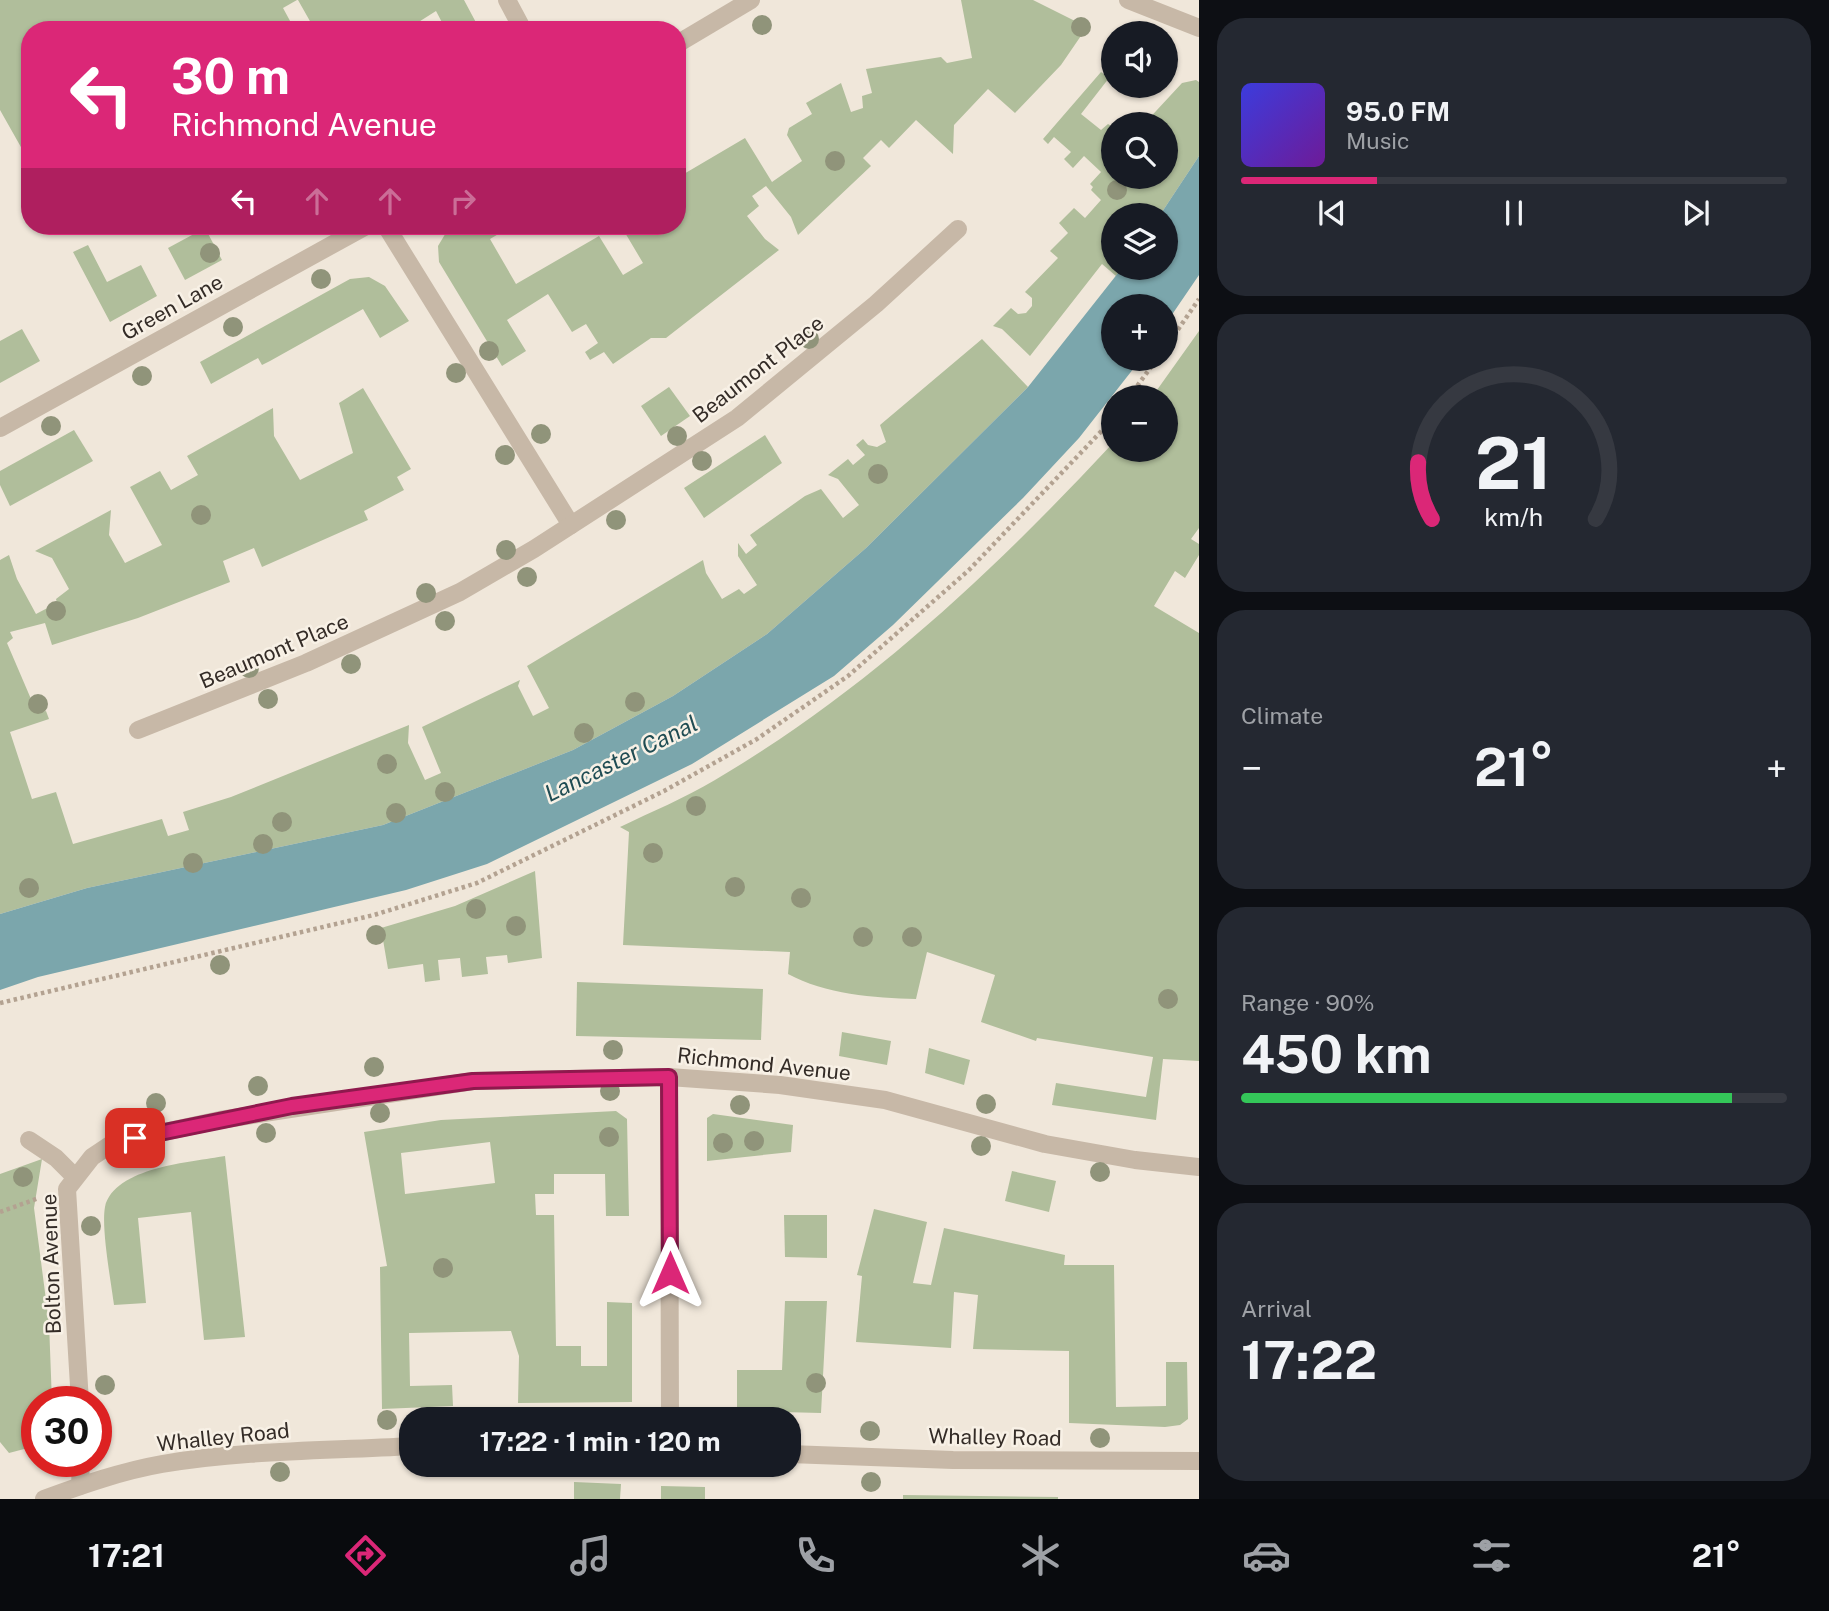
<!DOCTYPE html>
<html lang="en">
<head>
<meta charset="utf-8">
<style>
  :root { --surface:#171b24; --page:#242831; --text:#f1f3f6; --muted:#9ea1a6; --line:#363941; --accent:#db2777 }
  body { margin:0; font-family:"Public Sans",sans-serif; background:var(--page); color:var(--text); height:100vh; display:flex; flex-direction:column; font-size:26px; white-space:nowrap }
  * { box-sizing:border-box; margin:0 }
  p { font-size:23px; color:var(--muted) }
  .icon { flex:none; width:38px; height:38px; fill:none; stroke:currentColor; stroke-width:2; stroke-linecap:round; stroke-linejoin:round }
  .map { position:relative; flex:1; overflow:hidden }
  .sheet { display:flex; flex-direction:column; gap:18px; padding:18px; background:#0d0f14; width:630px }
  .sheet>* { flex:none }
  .banner { position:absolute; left:21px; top:21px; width:665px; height:214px; border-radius:28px; box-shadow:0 2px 5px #0004; background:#db2777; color:#fff; overflow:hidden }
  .buttons { position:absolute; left:1101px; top:21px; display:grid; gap:14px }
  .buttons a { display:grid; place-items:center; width:77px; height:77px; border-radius:50%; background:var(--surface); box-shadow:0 2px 5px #0004; font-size:35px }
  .speed { position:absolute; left:21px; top:1386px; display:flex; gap:14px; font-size:35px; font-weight:700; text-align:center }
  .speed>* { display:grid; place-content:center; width:91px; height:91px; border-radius:50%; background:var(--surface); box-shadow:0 2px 5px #0004; line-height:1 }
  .speed .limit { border:10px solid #d22; background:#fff; color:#111 }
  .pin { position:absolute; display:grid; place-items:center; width:60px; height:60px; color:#fff; margin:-30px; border-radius:14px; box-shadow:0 4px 10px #0006 }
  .me { position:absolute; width:77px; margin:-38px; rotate:0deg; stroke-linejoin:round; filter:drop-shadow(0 0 5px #0008) }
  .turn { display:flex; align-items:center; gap:24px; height:147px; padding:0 35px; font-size:32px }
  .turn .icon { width:91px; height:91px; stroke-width:2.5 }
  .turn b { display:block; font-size:49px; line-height:60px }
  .lanes { display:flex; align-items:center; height:66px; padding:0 35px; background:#0003; justify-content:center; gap:35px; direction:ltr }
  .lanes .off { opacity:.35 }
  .big { font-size:52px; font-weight:700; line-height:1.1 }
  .sheet .card { flex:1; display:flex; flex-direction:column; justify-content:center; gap:10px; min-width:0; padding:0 24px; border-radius:28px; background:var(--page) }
  .sheet .dial { align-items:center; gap:0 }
  .dial svg { height:182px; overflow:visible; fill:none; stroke:var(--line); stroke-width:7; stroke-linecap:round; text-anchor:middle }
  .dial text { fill:var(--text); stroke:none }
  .song { display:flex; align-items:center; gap:21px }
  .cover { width:84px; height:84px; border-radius:10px; background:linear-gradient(135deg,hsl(240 70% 55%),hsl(280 70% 35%)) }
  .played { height:7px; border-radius:4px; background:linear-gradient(90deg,var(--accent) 25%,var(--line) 25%) }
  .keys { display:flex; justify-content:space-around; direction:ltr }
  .heat { display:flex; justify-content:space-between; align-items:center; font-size:38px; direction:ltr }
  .charge { height:10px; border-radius:5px; background:linear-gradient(90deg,#34c759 90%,var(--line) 0) }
  .trip { position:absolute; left:399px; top:1407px; width:402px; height:70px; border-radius:28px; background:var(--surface); box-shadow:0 2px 5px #0004; font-weight:700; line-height:70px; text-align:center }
  .dock { display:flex; height:112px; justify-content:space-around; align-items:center; background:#090b0e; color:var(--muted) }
  .dock .icon { width:49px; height:49px }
  .dock .current { color:var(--accent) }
  .dock b { font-size:32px; color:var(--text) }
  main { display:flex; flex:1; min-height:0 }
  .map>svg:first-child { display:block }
  .green { fill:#b0be9b; fill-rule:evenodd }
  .water { fill:#7ba6ac }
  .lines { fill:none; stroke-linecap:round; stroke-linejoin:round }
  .path { stroke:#b3a291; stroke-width:4.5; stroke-dasharray:3.5 3.5; stroke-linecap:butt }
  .service { stroke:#c7b8a7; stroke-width:18 }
  .minor { stroke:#c7b8a7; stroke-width:18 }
  .tertiary { stroke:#c7b8a7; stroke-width:18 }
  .tree { fill:#90947a }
  .route-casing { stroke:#8e194d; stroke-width:18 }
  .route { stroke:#db2777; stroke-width:12 }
  .labels { text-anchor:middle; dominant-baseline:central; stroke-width:5; stroke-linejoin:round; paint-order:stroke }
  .street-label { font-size:21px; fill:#342c27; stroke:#f8f1e6 }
  .water-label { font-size:23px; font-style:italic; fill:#1f4c53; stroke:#f8f1e6 }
</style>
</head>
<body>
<main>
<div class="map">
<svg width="1199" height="1499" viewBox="0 0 1199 1499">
  <rect width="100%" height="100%" fill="#f0e7da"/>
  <g class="green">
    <path d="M 0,0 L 297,0 L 283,8 L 295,30 L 30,30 L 30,154 L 26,156 L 0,110 Z"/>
    <path d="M 298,0 L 464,0 L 480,30 L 446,30 L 436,11 L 406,30 L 315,30 Z"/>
    <path d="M 961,0 L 1033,0 L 1087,27 L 1061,65 L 1015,113 L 988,89 L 954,125 L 953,154 L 916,120 L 889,148 L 881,140 L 863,158 L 871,166 L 798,235 L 791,217 L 766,186 L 752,196 L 759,206 L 747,216 L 765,239 L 779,250 L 666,338 L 651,338 L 613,364 L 604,352 L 590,360 L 585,352 L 598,343 L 586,324 L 572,332 L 548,294 L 507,320 L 526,351 L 502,366 L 439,262 L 438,246 L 450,226 L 512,226 L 490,239 L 516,284 L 599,236 L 623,275 L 643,263 L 621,226 L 677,226 L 677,178 L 745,138 L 772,182 L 802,161 L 787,135 L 789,128 L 812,114 L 806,103 L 841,83 L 851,112 L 863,108 L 862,96 L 872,93 L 866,69 L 941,57 L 947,63 L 972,58 Z"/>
    <path d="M 1101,72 L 1109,78 L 1081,114 L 1101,130 L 1108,124 L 1113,127 L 1113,177 L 1166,177 L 1166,124 L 1144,124 L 1182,83 L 1196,80 L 1199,82 L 1199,156 L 1160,215 L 1113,215 L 1113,268 L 1122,268 L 1116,276 L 1102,264 L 1030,356 L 1002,329 L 993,326 L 1011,308 L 1018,314 L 1026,313 L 1032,306 L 1032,298 L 1025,292 L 1058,258 L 1050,251 L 1068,233 L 1059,223 L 1074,208 L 1085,218 L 1101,200 L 1091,190 L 1093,187 L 1090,184 L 1101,172 L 1084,156 L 1073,168 L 1064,159 L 1071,152 L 1054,137 L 1048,144 L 1043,139 Z"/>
    <path d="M 205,228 L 222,260 L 185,280 L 168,248 Z"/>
    <path d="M 88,245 L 107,282 L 141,265 L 157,296 L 110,322 L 73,252 Z"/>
    <path d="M 369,277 L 385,286 L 409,321 L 380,338 L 363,309 L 270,361 L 262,365 L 258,358 L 211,384 L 200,362 L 350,279 Z"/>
    <path d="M 22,329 L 40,361 L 0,383 L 0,341 Z"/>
    <path d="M 1199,331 L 1199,528 L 1191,539 L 1199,544 L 1199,555 L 1185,578 L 1175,571 L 1154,606 L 1199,633 L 1199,1061 L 1163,1059 L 1156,1120 L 1052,1105 L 1056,1083 L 1146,1097 L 1153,1057 L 1037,1038 L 1036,1041 L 981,1022 L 995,975 L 927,952 L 916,999 C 874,998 825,994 788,974 L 790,952 L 623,945 L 629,832 L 620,827 C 651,812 685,798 715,780 C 866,691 994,571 1113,443 L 1113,450 L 1166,450 L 1166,397 L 1152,397 Z"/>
    <path d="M 982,339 L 1028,387 L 866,548 L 767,634 L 673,696 L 573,750 L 383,825 L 87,888 L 0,914 L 0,560 L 9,555 L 17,579 L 36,614 L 57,603 L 56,599 L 69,589 L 52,558 L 35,551 L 111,510 L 109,535 L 125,563 L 162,545 L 130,487 L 160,471 L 171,490 L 198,475 L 187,456 L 273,408 L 274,436 L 300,480 L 353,453 L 339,403 L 363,388 L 411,469 L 397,477 L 404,490 L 364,511 L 368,520 L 262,567 L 254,548 L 223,561 L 230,582 L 138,618 L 52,645 L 45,623 L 10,632 L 13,638 L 7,643 L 37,713 L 46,711 L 49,719 L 10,732 L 32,799 L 56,792 L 73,844 L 162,819 L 168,836 L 189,830 L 183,812 L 231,797 L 409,725 L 408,743 L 425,780 L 441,773 L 422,727 L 520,680 L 518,686 L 533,716 L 549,708 L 527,666 L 703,560 L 706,573 L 722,599 L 739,589 L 744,594 L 757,585 L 738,556 L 738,543 L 746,554 L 757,545 L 750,535 L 805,496 L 821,489 L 843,518 L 859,505 L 838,479 L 828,475 L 848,459 L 853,465 L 865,455 L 856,445 L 863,439 L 868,445 L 877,447 L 886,442 L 880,425 Z"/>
    <path d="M 669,387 L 690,416 L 661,436 L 641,406 Z"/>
    <path d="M 74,430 L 93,461 L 10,506 L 0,485 L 0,471 Z"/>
    <path d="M 765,435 L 782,463 L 704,518 L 684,488 Z"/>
    <path d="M 535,871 L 542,958 L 508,963 L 507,955 L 486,957 L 488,974 L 462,977 L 460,958 L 438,960 L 440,980 L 425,982 L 423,964 L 388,969 L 381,928 L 455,906 Z"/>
    <path d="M 577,982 L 763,989 L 761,1040 L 576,1036 Z"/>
    <path d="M 842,1032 L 891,1041 L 887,1065 L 839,1056 Z"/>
    <path d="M 929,1048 L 970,1060 L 964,1085 L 925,1073 Z"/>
    <path d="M 616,1111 L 627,1119 L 629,1216 L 606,1216 L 605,1174 L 554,1174 L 554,1194 L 535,1194 L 536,1215 L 554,1215 L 556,1346 L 581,1346 L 581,1366 L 607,1366 L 607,1302 L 632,1303 L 632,1402 L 518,1403 L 519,1356 L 511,1331 L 409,1333 L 410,1386 L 452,1385 L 453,1406 L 382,1409 L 380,1267 L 387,1266 L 364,1132 L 441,1120 ZM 490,1142 L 495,1183 L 405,1194 L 401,1153 Z"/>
    <path d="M 713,1114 L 793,1125 L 791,1152 L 707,1161 L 707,1118 Z"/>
    <path d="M 225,1156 L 245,1337 L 204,1340 L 191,1212 L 138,1218 L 146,1303 L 114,1305 C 111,1282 101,1228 105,1207 C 114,1167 192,1162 225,1156 Z"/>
    <path d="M 42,1159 L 34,1208 L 49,1323 L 52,1402 L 37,1402 L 37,1441 L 28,1448 L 9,1453 L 0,1442 L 0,1174 Z"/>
    <path d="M 1012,1171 L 1056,1181 L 1049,1212 L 1005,1201 Z"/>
    <path d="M 874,1209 L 927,1222 L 913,1283 L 931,1285 L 944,1228 L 1065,1255 L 1064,1265 L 1114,1265 L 1116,1407 L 1166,1406 L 1166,1362 L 1187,1362 L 1188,1419 L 1180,1425 L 1165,1427 L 1069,1423 L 1069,1351 L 973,1349 L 978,1295 L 954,1292 L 951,1348 L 856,1342 L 862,1276 L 857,1275 Z"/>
    <path d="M 784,1215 L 827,1215 L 827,1258 L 785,1257 Z"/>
    <path d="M 785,1301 L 827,1301 L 821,1413 L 737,1411 L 737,1370 L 782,1370 Z"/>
    <path d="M 574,1482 L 621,1484 L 620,1499 L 574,1499 Z"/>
    <path d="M 661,1486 L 705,1487 L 705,1499 L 661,1499 Z"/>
    <path d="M 903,1495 L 1058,1497 L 1058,1499 L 903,1499 Z"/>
  </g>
  <path class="water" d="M 1199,156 L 1199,275 L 1169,319 L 1166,325 L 1166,306 L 1113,306 L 1113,359 L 1141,359 L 1079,438 L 1023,498 L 893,625 L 834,676 L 692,764 L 487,864 L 406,890 L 38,977 L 0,990 L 0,914 L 87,888 L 383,825 L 573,750 L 673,696 L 767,634 L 866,548 L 1028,387 L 1122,268 L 1166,268 L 1166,215 L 1160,215 Z"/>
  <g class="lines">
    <g class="path">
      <path d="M 1166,347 L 1199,299"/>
      <path d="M 1129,397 L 1157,359"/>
      <path d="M 0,1003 L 374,915 L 477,883 L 664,791 L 757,739 L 848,676 L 969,570 L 1113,419"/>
      <path d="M 0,1212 L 39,1198"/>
    </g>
    <path class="service" d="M 29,1140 L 56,1158 L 75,1177"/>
    <g class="minor">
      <path d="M 507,0 L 523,30"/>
      <path d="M 1128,0 L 1199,28"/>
      <path d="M 677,44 L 751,0"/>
      <path d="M 386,226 L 571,525"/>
      <path d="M 0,428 L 366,226"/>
      <path d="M 138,730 L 306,663 L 460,592 L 534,549 L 737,418 L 876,304 L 958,229"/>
      <path d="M 669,1077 L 670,1419"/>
      <path d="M 80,1402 L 67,1189 L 92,1157 L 113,1143 L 220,1120 L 473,1081 L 669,1077 L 780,1085 L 885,1100 L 1045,1144 L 1135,1160 L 1199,1167"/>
      <path d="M 80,1486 L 81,1461"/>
    </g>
    <g class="tertiary">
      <path d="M 789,1454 L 953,1460 L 1199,1461"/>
      <path d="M 44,1499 C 82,1485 122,1471 162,1464 C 244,1450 328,1451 411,1446"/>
    </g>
  </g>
  <g class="tree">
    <circle cx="762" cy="25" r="10"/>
    <circle cx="1081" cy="27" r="10"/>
    <circle cx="835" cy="161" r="10"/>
    <circle cx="1117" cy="190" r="10"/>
    <circle cx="210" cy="253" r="10"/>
    <circle cx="321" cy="279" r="10"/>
    <circle cx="233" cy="327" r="10"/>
    <circle cx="809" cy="339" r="10"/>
    <circle cx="489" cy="351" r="10"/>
    <circle cx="456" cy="373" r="10"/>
    <circle cx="142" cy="376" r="10"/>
    <circle cx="51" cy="426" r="10"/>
    <circle cx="541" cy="434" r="10"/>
    <circle cx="677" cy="436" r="10"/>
    <circle cx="505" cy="455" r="10"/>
    <circle cx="702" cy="461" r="10"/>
    <circle cx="878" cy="474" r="10"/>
    <circle cx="201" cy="515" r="10"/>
    <circle cx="616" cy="520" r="10"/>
    <circle cx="506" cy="550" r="10"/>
    <circle cx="527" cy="577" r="10"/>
    <circle cx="426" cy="593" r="10"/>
    <circle cx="56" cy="611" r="10"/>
    <circle cx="445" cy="621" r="10"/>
    <circle cx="351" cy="664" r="10"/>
    <circle cx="249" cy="668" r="10"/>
    <circle cx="268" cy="699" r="10"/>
    <circle cx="635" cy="702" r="10"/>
    <circle cx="38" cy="704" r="10"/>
    <circle cx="584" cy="733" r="10"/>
    <circle cx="387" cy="764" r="10"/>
    <circle cx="445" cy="792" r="10"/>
    <circle cx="696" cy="806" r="10"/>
    <circle cx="396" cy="813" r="10"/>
    <circle cx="282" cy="822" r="10"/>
    <circle cx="263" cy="844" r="10"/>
    <circle cx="653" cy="853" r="10"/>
    <circle cx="193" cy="863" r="10"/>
    <circle cx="735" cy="887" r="10"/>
    <circle cx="29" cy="888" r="10"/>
    <circle cx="801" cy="898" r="10"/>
    <circle cx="476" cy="909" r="10"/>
    <circle cx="516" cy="926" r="10"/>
    <circle cx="376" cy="935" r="10"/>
    <circle cx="863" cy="937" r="10"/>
    <circle cx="912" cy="937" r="10"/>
    <circle cx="220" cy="965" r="10"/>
    <circle cx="1168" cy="999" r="10"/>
    <circle cx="613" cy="1050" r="10"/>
    <circle cx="374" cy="1067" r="10"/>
    <circle cx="258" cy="1086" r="10"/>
    <circle cx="610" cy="1091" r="10"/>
    <circle cx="156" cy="1103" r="10"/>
    <circle cx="986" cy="1104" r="10"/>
    <circle cx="740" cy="1105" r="10"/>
    <circle cx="380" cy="1113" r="10"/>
    <circle cx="266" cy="1133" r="10"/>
    <circle cx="609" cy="1137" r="10"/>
    <circle cx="754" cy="1141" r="10"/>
    <circle cx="723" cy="1143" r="10"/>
    <circle cx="981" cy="1146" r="10"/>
    <circle cx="1100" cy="1172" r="10"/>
    <circle cx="23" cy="1177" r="10"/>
    <circle cx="91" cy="1226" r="10"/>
    <circle cx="443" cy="1268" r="10"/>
    <circle cx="816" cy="1383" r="10"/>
    <circle cx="105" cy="1385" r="10"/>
    <circle cx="387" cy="1420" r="10"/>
    <circle cx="870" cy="1431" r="10"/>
    <circle cx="1100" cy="1438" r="10"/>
    <circle cx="280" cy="1472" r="10"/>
    <circle cx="871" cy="1482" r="10"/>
  </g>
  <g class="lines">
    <g class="route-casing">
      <path id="route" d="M 135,1138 L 292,1106 L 473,1081 L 669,1077 L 670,1273"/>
    </g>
    <use href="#route" class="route"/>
  </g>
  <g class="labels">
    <g class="street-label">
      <text transform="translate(172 307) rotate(-29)">Green Lane</text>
      <text transform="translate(758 369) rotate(-38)">Beaumont Place</text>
      <text transform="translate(274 651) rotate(-23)">Beaumont Place</text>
      <text transform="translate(764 1064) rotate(6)">Richmond Avenue</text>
      <text transform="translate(51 1264) rotate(-92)">Bolton Avenue</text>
      <text transform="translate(223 1437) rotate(-6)">Whalley Road</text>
      <text transform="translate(995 1437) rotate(1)">Whalley Road</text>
    </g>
    <g class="water-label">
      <text transform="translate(621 758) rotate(-26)">Lancaster Canal</text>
    </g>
  </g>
</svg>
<div class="buttons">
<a><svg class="icon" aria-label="sound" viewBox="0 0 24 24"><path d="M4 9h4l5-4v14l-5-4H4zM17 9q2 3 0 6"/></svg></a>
<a><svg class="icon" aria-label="search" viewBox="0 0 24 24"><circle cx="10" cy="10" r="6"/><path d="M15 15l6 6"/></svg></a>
<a><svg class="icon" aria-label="layers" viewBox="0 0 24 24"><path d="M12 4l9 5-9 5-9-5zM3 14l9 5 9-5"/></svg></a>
<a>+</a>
<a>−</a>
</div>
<div class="speed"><div class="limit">30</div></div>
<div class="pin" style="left:135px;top:1138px;background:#d93025"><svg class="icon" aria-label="arrive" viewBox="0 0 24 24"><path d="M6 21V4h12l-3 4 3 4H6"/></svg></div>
<svg class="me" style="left:670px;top:1273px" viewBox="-20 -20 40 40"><path d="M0-17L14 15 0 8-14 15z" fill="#db2777" stroke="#fff" stroke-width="4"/></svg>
<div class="trip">17:22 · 1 min · 120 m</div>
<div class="banner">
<div class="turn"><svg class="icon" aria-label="left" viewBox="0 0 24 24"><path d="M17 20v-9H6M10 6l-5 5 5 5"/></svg><div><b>30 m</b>Richmond Avenue</div></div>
<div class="lanes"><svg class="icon" aria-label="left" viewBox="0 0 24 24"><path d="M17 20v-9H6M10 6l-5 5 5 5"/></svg><svg class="icon off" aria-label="ahead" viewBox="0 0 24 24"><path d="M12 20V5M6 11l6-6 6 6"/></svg><svg class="icon off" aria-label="ahead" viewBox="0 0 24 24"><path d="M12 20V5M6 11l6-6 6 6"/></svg><svg class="icon off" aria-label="right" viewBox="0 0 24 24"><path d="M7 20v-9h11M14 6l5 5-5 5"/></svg></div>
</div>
</div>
<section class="sheet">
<div class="card">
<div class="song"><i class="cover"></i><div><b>95.0 FM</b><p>Music</p></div></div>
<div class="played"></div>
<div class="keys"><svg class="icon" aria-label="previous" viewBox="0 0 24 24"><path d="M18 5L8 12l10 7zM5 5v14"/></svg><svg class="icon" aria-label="pause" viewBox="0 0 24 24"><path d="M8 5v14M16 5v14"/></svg><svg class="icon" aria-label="next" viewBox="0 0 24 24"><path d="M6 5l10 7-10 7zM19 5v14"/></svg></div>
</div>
<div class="card dial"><svg viewBox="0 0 100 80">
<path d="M14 69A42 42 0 1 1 86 69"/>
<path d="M14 69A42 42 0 0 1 8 44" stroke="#db2777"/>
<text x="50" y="56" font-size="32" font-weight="700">21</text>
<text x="50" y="72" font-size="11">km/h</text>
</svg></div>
<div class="card"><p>Climate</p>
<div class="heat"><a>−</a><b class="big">21°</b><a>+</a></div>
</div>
<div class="card"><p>Range · 90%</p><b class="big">450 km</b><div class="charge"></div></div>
<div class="card"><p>Arrival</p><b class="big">17:22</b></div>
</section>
</main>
<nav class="dock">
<b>17:21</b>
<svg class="icon current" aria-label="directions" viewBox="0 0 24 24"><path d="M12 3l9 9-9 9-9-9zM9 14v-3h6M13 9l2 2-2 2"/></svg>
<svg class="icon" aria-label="music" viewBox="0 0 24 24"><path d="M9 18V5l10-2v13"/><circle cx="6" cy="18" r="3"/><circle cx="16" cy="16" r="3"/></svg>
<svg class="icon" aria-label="phone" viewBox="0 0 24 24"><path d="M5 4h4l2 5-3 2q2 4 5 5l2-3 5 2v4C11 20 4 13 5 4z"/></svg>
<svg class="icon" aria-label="climate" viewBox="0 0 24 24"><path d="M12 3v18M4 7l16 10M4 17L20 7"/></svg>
<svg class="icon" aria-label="car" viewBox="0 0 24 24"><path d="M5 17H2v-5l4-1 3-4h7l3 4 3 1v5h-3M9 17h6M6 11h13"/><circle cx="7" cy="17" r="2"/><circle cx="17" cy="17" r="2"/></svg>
<svg class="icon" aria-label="filters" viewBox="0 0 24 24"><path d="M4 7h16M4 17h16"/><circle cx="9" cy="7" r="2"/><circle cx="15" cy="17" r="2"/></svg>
<b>21°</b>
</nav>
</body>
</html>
